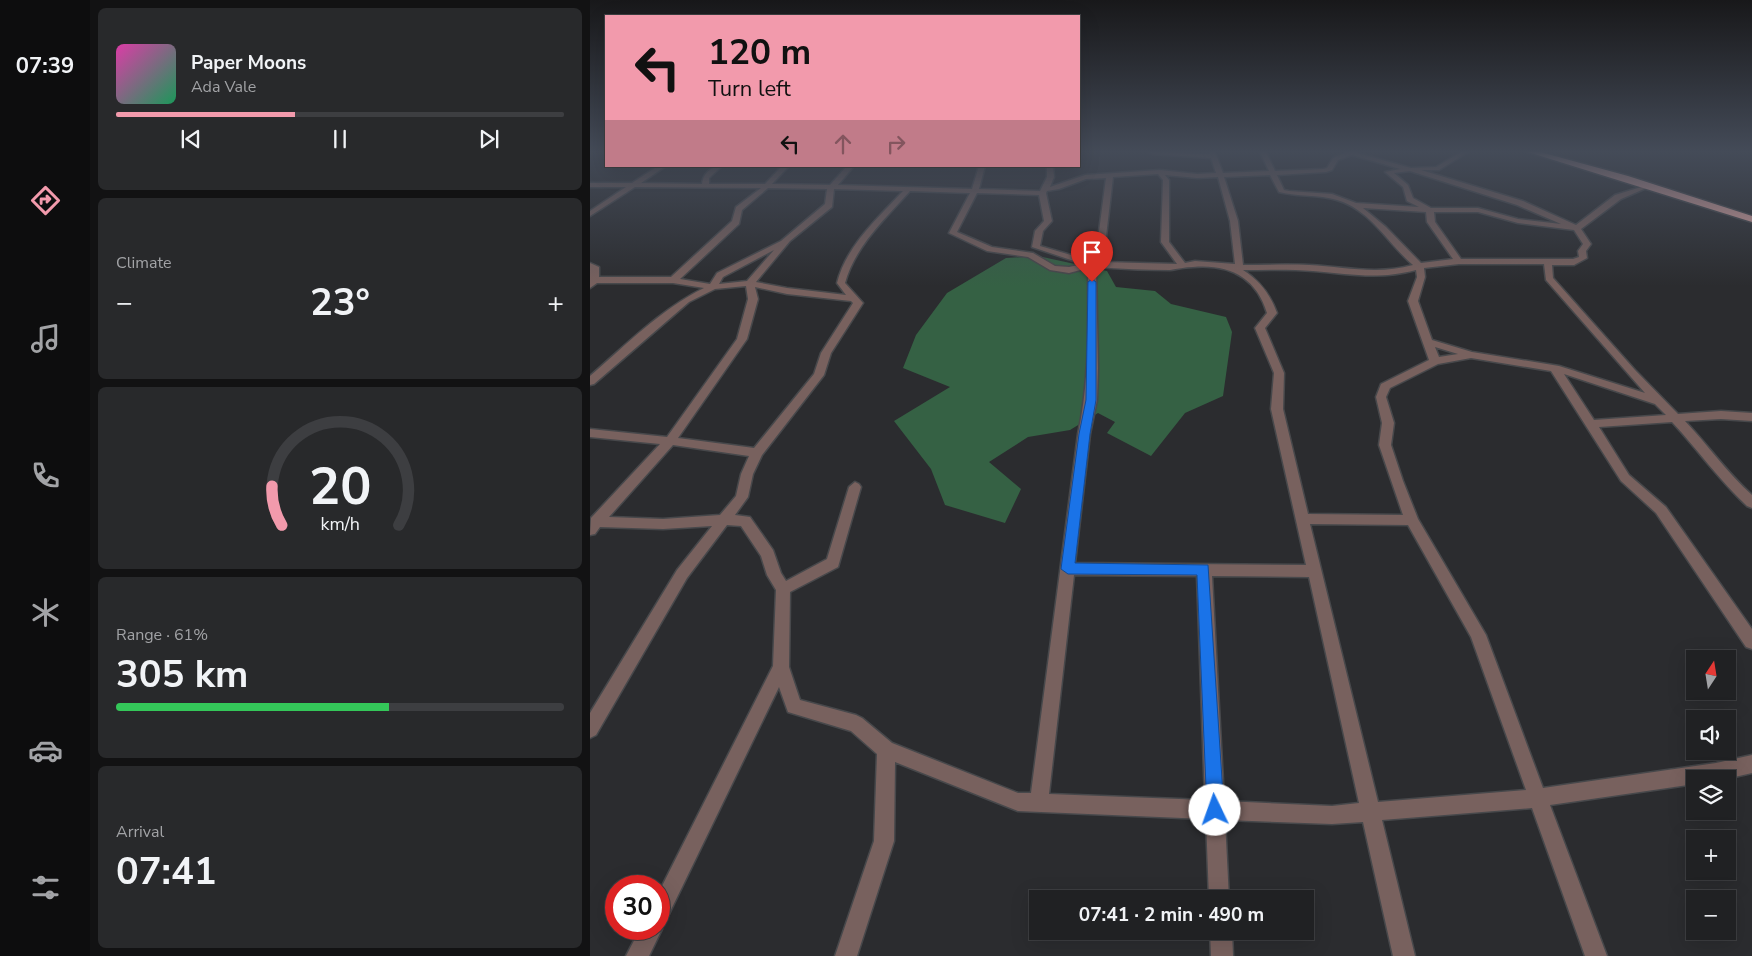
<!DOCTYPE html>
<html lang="en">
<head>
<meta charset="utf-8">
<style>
  :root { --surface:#202123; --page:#28292b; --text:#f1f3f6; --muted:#a2a3a6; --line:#3d3e41; --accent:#f29aac }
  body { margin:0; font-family:"Nunito Sans",sans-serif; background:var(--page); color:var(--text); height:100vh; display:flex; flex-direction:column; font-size:19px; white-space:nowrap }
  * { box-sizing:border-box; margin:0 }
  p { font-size:16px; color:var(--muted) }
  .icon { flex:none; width:28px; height:28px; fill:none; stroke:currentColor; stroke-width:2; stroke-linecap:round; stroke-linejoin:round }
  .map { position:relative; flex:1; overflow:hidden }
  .drawer { display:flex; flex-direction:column; gap:8px; padding:8px; background:#121213; width:500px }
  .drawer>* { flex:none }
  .hud { position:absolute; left:15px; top:15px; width:475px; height:152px; border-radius:0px; box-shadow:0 5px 20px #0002,0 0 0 1px var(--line); background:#f29aac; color:#111; overflow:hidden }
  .needle { width:32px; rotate:12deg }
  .buttons { position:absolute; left:1096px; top:650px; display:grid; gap:10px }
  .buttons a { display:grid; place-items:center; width:50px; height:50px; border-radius:0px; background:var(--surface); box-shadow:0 5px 20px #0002,0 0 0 1px var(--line); font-size:25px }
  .speed { position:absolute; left:15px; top:875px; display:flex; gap:10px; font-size:25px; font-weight:700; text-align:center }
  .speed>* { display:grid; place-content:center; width:65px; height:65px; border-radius:50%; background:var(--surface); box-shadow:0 5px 20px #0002,0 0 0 1px var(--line); line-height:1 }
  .speed .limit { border:8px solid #d22; background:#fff; color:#111 }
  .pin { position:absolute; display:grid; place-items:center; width:42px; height:42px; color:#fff; margin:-51px -21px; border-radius:50% 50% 50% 0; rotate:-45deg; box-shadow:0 0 5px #0007 }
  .pin .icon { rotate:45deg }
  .me { position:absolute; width:55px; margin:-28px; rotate:357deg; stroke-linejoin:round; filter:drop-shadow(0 0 4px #0008) }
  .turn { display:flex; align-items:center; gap:18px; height:105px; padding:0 20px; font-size:22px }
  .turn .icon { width:65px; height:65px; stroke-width:2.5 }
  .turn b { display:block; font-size:35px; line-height:42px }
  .lanes { display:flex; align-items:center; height:48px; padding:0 20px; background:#0003; justify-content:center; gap:25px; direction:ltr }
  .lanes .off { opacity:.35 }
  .big { font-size:38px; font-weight:700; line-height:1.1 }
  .drawer .tile { flex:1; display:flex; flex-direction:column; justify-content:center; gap:8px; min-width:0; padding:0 18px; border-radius:8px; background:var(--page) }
  .drawer .dial { align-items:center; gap:0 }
  .dial svg { height:130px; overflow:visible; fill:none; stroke:var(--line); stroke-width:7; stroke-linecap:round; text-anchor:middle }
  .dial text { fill:var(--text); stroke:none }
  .song { display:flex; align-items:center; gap:15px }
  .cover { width:60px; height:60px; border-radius:8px; background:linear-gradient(135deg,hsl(320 70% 55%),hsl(150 70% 35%)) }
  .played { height:5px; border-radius:2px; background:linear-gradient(90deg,var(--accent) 40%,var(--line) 40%) }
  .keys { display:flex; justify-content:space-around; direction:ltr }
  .heat { display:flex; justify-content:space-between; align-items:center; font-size:28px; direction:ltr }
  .charge { height:8px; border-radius:4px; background:linear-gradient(90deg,#34c759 61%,var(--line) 0) }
  .trip { position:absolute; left:439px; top:890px; width:285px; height:50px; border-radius:0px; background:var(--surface); box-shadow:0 5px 20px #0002,0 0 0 1px var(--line); font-weight:700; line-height:50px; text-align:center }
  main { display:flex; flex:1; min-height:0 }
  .dock { display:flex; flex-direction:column; width:90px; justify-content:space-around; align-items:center; background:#0d0d0e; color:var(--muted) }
  .dock .icon { width:35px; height:35px }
  .dock .active { color:var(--accent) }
  .dock b { font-size:22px; color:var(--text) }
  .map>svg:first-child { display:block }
  .forest { fill:#356144 }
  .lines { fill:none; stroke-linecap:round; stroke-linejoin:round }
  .minor-casing { stroke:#47484b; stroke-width:3 }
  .highway-casing { stroke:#47484b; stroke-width:3 }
  .minor { fill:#78615e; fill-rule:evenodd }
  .highway { fill:#e1a7a3; fill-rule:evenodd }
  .route { fill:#1a73e8; stroke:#114b97 }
</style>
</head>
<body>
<main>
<nav class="dock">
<b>07:39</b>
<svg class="icon active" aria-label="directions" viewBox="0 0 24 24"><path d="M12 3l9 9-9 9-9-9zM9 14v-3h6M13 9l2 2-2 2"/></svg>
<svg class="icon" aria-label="music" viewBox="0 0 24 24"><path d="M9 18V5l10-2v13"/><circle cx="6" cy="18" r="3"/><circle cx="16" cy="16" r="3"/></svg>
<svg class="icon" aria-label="phone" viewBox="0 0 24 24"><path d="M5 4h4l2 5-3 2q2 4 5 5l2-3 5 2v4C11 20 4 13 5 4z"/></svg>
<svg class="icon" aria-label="climate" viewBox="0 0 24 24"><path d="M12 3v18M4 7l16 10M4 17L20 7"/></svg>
<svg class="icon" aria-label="car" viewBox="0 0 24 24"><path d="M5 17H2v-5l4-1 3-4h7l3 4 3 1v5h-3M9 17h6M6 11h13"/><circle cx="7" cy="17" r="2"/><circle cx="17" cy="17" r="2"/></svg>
<svg class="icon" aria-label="filters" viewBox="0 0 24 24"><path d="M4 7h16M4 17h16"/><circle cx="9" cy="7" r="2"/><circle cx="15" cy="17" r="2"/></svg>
</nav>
<section class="drawer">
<div class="tile">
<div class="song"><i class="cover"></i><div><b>Paper Moons</b><p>Ada Vale</p></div></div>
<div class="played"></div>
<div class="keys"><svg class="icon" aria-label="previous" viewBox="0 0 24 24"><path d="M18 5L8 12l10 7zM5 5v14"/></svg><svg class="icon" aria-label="pause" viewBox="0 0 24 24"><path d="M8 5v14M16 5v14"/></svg><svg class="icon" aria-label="next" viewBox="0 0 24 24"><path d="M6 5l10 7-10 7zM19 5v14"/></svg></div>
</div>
<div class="tile"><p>Climate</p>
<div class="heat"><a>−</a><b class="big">23°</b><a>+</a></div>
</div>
<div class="tile dial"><svg viewBox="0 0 100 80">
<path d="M14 69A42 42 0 1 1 86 69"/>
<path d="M14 69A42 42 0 0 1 8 45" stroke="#f29aac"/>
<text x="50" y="56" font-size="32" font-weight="700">20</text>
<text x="50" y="72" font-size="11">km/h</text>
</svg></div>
<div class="tile"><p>Range · 61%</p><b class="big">305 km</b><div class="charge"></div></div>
<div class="tile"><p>Arrival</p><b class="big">07:41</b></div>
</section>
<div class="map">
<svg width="1162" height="956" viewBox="0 0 1162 956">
  <rect width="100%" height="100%" fill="#2b2c2f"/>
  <path class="forest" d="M 448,256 L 517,271 L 526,287 L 565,291 L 581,304 L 636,317 L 642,332 L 633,396 L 595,413 L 561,456 L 517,433 L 525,422 L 508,413 L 480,430 L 438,437 L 399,462 L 431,489 L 415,523 L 355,505 L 341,469 L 304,421 L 360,387 L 313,368 L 326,335 L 357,293 L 416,258 Z"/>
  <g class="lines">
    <g class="minor-casing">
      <g id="minor">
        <path d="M 559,152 L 620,154 L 619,152 L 625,152 L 633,173 L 679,171 L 670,152 L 676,152 L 685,171 L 733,169 L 737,168 L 743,158 L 755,153 L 754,152 L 764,152 L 821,168 L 846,167 L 871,152 L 878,152 L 849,170 L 831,170 L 933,201 L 986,225 L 1025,195 L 1061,184 L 1061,186 L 1031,199 L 991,229 L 1001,244 L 996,251 L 997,258 L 984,265 L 962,265 L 963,278 L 1045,370 L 1088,414 L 1131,411 L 1162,413 L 1162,421 L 1131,419 L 1095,421 C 1118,445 1137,473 1162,495 L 1162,508 L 1157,506 C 1130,481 1108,450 1082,422 L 1009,427 L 1039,475 L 1076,507 L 1162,629 L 1162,649 L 1156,647 L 1066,513 L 1031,481 L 961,371 L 881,358 L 848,364 L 800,388 L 796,397 L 804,423 L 801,445 L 813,481 L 828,519 L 896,635 L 953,788 L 1126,763 L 1162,755 L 1162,773 L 1136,779 L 1105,779 L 1105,784 L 960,805 L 1017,956 L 995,956 L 942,808 L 792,820 L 825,956 L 803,956 L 773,822 L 742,824 L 635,820 L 639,899 L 619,899 L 616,819 L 428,811 L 305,762 L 304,841 L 267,956 L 245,956 L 284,841 L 287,754 L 261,731 L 198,712 L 189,687 L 76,920 L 69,923 L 72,929 L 59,956 L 36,956 L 50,929 L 69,929 L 69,892 L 183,666 L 186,590 L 177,575 L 171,556 L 151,526 L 137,525 L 97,578 L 6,735 L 0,738 L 0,713 L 87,570 L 122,526 L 73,529 L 10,527 L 5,534 L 0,535 L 1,518 L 70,444 L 0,437 L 0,429 L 77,437 L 147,339 L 158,299 L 156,286 L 125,289 L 99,302 L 4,384 L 0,385 L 0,376 C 36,345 71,309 114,288 L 83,283 L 7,283 L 0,288 L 0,263 L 9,267 L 9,277 L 81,277 L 142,221 L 146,207 L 171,188 L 45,187 L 0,216 L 0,211 L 36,187 L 0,187 L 0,183 L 42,183 L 68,166 L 76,166 L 51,183 L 112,184 C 113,173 122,166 132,166 L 119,178 L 119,184 L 175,184 L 192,166 L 199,166 L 182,184 L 240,185 L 257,166 L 264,166 L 248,185 L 382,189 L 389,166 L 395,166 L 389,189 L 450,191 L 457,177 L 457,166 L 463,166 L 464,177 L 460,187 L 495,175 L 570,170 L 607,174 L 626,173 L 621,158 L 562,154 ZM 762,155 L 810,169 L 795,172 L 813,187 L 817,201 L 829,207 L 766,203 L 742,194 L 699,191 L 694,190 L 687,175 L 736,172 L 742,170 L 748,160 ZM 820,171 L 927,205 L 971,224 L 928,219 L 888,208 L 841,208 L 823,198 L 818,185 L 804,173 ZM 568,174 L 573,180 L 571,242 L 587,264 L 513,262 L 523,177 ZM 575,175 L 607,178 L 628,177 L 640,221 L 645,264 L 605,261 L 595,263 L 579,242 L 579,180 ZM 680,175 L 689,192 C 708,197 728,194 747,200 C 781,210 798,244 823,265 C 788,275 755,267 719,265 C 697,264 675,265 653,265 L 648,221 L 634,177 ZM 516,178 L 505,262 L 450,246 L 453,231 L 462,221 L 456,193 L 457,191 L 469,189 L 496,179 ZM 178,188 L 237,189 L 235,204 L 191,241 L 127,273 L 120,284 L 90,279 L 149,224 L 152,210 ZM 244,189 L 313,191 C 288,218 256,246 247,283 L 256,295 L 197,288 L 166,282 L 200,241 L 242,207 ZM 320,191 L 380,193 L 359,233 L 397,251 L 438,257 L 460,270 L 479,273 L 498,268 C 498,325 500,377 488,434 L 441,793 L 428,793 L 302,743 L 272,718 L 266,715 L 210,700 L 199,667 L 200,592 L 248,567 L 271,487 L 269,484 L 265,482 L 259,487 L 237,559 L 196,581 L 191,573 L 183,550 L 160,517 L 145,515 L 158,497 L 163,474 L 172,455 L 234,375 L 241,353 L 273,303 L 255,283 C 265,246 296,218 320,191 ZM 387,193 L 449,195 L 454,221 L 445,231 L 442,247 L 493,264 L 479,267 L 465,266 L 443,253 L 402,247 L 367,232 ZM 773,208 L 836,212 L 837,222 L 863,259 L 831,263 L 796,227 ZM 844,212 L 888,212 L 928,223 L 984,230 L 993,244 L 988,251 L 989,257 L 983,259 L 871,259 L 845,222 ZM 184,250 L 157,281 L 129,284 L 133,277 ZM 869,264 L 954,264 L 956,280 L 1055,393 L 969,366 L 882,352 L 842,340 L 828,301 L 835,277 L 834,268 ZM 506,267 C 531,269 555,270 580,270 C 587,269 595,267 603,267 C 639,264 666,277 677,313 L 665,328 L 684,373 L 681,409 L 716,565 L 485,563 L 500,434 L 507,400 L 508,368 ZM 653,270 C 676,270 700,269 723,271 C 761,274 788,280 826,270 L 827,277 L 818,301 L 839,360 L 791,384 L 786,397 L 792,423 L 789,445 L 813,515 L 718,514 L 693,409 L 694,373 L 675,328 L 687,313 C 680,294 670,281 653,270 ZM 165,287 L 197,294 L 261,301 L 263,303 L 231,353 L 224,374 L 164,448 L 88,438 L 157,339 L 168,299 ZM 845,347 L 868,354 L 849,357 ZM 974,374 L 1065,404 L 1076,415 L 1004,420 ZM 83,445 L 159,456 L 151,474 L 146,496 L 130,515 L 73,519 L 19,517 ZM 720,524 L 818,525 L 881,637 L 936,790 L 788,802 ZM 484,575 L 607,576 L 615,800 L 459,794 ZM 622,576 L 719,577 L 769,803 L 742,806 L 634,801 Z"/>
        <path d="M 620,931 L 642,931 L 643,956 L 621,956 Z"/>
      </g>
    </g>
    <g class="highway-casing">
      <path id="highway" d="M 938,152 L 950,152 L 1038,176 L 1162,216 L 1162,222 Z"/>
    </g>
    <use href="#minor" class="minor"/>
    <use href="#highway" class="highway"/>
  </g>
  <linearGradient id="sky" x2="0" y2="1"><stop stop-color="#18181a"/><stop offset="0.53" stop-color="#444b58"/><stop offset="1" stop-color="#444b58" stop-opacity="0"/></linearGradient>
  <rect width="1162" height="286" fill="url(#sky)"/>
  <path class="route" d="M 502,279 L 506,282 L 506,400 L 500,434 L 485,563 L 618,565 L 634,810 L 631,816 L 625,818 L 619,816 L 617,810 L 607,575 L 478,574 L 471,569 L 489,434 L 496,400 L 498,282 Z"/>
</svg>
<div class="buttons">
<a><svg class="needle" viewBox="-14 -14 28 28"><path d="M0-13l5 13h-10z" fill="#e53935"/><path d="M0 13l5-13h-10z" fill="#a2a3a6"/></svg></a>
<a><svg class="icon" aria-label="sound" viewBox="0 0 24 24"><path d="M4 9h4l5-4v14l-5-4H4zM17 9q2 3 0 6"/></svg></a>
<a><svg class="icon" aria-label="layers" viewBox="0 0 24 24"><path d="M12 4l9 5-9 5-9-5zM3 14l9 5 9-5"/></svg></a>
<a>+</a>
<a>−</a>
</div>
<div class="speed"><div class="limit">30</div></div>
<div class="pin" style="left:502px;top:282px;background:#d93025"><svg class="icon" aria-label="arrive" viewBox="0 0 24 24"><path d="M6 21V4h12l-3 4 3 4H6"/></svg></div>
<svg class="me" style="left:625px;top:810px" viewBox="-20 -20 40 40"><circle r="19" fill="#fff"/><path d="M0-13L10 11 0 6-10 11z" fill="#1a73e8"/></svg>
<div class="trip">07:41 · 2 min · 490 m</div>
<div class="hud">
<div class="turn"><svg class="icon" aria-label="left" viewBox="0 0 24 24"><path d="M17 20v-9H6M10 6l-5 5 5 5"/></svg><div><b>120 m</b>Turn left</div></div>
<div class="lanes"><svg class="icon" aria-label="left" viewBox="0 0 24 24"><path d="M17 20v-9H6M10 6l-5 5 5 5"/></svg><svg class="icon off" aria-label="ahead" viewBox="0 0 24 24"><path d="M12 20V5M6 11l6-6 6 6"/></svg><svg class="icon off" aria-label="right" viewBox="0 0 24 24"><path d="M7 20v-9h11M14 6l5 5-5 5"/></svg></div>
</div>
</div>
</main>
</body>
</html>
